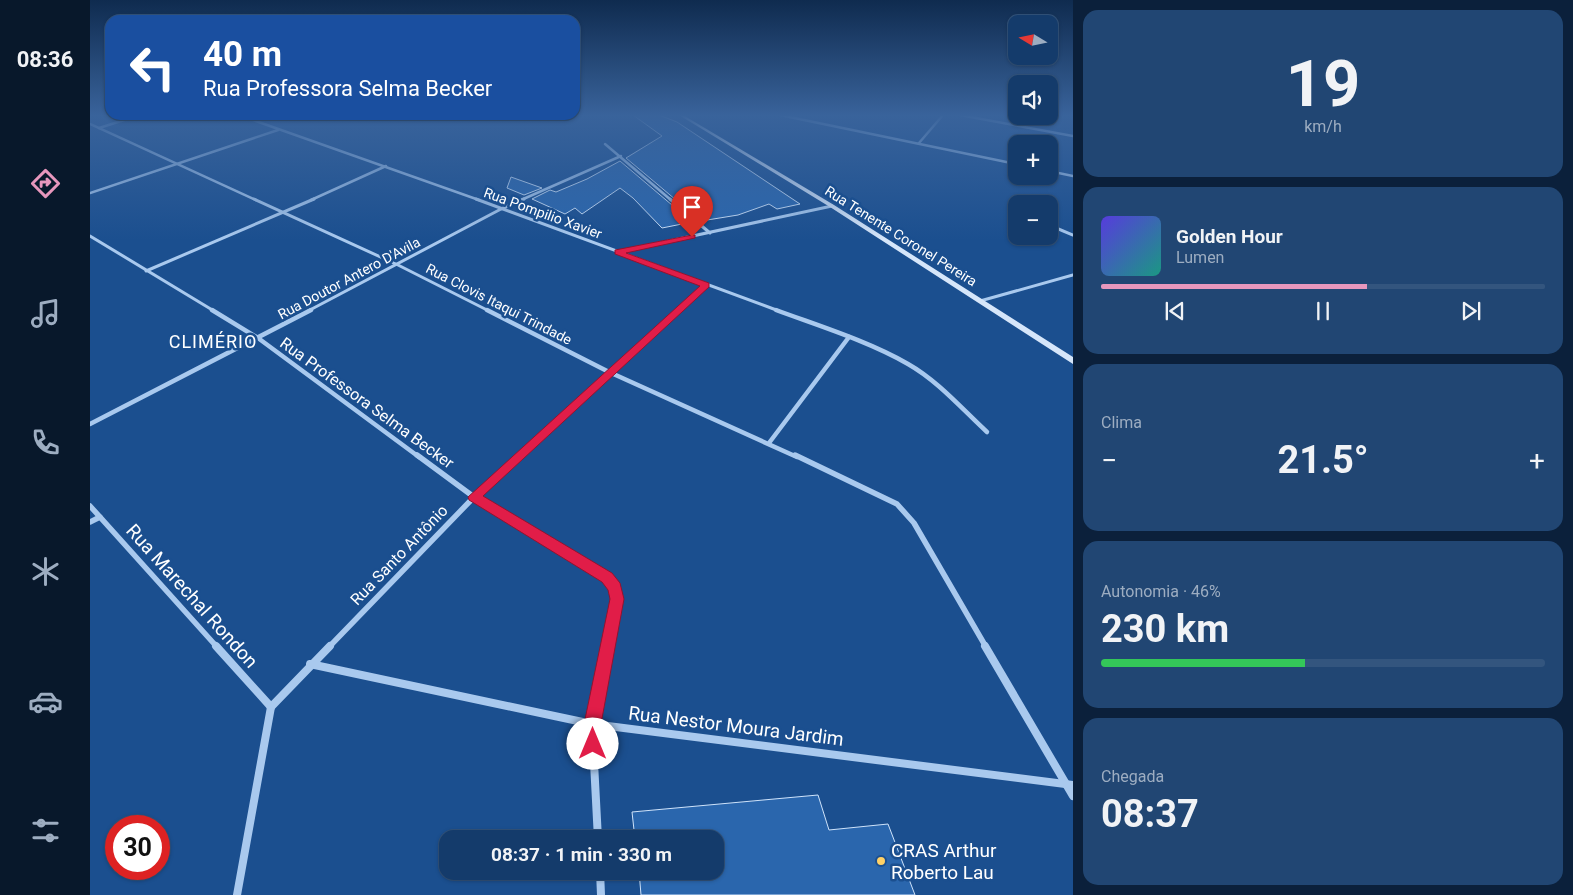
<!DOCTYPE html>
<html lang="pt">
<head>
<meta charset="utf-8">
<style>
  :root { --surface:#143b6b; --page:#214673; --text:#f1f3f6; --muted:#9dadc1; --line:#33557e; --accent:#e797bd }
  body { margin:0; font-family:Roboto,sans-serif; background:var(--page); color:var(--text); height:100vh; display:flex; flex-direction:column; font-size:19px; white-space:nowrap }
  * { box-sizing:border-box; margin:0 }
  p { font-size:16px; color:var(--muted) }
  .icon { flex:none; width:28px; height:28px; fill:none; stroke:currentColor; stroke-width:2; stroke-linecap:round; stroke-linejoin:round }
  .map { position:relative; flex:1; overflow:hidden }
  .side { display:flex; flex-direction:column; gap:10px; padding:10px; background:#0b203b; width:500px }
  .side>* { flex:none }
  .banner { position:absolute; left:15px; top:15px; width:475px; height:105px; border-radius:15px; box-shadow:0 1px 4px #0004,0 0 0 1px var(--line); background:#1a4fa0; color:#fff; overflow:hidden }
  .needle { width:32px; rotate:280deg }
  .buttons { position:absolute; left:918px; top:15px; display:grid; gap:10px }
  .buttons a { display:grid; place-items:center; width:50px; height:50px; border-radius:10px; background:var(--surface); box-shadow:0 1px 4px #0004,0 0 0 1px var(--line); font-size:25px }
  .speed { position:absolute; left:15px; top:815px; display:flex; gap:10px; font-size:25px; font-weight:700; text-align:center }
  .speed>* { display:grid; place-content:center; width:65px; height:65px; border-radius:50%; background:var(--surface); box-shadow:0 1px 4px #0004,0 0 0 1px var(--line); line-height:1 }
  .speed .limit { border:8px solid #d22; background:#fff; color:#111 }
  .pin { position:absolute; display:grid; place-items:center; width:42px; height:42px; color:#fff; margin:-51px -21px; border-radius:50% 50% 50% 0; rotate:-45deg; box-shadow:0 0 5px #0007 }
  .pin .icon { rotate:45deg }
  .me { position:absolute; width:55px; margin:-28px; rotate:0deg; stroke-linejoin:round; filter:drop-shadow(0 0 4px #0008) }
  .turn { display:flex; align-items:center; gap:18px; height:105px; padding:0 15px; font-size:22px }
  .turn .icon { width:65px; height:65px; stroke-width:2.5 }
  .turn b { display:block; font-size:35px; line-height:42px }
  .big { font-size:38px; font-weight:700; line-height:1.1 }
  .side .widget { flex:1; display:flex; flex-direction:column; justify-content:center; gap:8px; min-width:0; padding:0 18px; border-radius:15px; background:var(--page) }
  .side .dial { align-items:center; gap:0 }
  .dial b { font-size:65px; line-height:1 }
  .song { display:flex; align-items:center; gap:15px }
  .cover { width:60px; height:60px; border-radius:8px; background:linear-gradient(135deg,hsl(250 70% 55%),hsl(170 70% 35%)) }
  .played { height:5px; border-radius:2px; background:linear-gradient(90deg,var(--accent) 60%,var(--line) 60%) }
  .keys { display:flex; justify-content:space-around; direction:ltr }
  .heat { display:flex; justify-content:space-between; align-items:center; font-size:28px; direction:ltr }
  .charge { height:8px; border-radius:4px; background:linear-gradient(90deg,#34c759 46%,var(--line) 0) }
  .trip { position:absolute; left:349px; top:830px; width:285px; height:50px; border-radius:15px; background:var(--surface); box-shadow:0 1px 4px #0004,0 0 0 1px var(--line); font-weight:700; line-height:50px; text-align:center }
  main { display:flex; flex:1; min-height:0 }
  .tab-bar { display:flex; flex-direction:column; width:90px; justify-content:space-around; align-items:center; background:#08182b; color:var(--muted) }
  .tab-bar .icon { width:35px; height:35px }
  .tab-bar .on { color:var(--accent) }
  .tab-bar b { font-size:22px; color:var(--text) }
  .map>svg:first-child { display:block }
  .building { fill:#2a66ad; stroke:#cfe3fa }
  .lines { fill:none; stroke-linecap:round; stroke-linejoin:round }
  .minor-far4 { stroke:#a9c9ee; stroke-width:2.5 }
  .minor-far3 { stroke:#a9c9ee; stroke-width:3 }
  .minor-far2 { stroke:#a9c9ee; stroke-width:4.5 }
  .minor-far1 { stroke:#a9c9ee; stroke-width:5.5 }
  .minor { stroke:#a9c9ee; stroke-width:8 }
  .secondary { fill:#d6e6fa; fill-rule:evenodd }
  .route { fill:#e11d48; stroke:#92132f }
  .poi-dot { fill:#ffd166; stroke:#1b4f8f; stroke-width:2 }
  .labels { text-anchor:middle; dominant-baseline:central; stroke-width:5; stroke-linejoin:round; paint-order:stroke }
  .far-street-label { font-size:14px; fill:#fff; stroke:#1b4f8f }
  .street-label { font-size:16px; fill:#fff; stroke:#1b4f8f }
  .neighbourhood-label { font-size:18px; letter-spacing:1px; fill:#fff; stroke:#1b4f8f }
  .near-street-label { font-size:19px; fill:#fff; stroke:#1b4f8f }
  .near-poi-label { font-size:19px; fill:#fff; stroke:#1b4f8f; text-anchor:start }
</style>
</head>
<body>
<main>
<nav class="tab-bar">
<b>08:36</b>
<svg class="icon on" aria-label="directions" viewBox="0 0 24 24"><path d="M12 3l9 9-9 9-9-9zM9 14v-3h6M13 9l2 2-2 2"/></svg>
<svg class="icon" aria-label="music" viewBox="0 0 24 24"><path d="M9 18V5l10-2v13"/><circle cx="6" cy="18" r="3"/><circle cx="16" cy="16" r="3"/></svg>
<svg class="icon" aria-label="phone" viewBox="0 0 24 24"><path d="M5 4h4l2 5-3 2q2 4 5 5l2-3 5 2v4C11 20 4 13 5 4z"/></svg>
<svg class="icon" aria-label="climate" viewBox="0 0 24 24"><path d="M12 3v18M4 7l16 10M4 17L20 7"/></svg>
<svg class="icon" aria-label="car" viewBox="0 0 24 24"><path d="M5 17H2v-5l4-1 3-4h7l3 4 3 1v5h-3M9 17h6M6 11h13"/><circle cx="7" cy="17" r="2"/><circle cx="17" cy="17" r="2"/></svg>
<svg class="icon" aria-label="filters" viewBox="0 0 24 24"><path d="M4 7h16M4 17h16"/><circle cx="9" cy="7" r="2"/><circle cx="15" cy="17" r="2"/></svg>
</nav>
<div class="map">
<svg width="983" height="895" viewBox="0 0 983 895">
  <rect width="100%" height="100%" fill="#1b4f8f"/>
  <g class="building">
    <path d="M 543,115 L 569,115 L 587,122 L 710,204 L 687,209 L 679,204 L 648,215 L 611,221 L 536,158 L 572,136 Z"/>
    <path d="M 530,161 L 602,222 L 572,228 L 543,198 L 530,188 L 492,214 L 485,208 L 475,214 L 442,199 L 460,190 L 466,192 L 497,179 Z"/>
    <path d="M 421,177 L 452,188 L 434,195 L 417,188 Z"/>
    <path d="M 728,795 L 739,830 L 798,824 L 825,895 L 551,895 L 549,871 L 625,871 L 625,839 L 545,839 L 542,812 Z"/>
  </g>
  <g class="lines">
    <g class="minor-far4">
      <path d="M 149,115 L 389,200"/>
      <path d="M 690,115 L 926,164"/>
      <path d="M 870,115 L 983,136"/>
      <path d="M 0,124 L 166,200"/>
      <path d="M 9,128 L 50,115"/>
      <path d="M 829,143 L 853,115"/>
      <path d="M 515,144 L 581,200"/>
      <path d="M 959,171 L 983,176"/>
      <path d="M 0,193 L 188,130"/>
      <path d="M 221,200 L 296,166"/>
      <path d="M 431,200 L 531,156"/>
    </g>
    <g class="minor-far3">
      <path d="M 164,199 L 308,265 L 399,311"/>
      <path d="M 386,199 L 689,311"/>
      <path d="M 580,199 L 620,233"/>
      <path d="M 959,225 L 983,235"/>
      <path d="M 0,236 L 124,311"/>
      <path d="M 528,252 L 742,206"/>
      <path d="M 56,271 L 224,199"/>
      <path d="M 890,301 L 983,275"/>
      <path d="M 218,311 L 411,209 L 434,199"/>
      <path d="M 587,311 L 616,285"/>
    </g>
    <g class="minor-far2">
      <path d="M 122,310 L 168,338 L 329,457"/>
      <path d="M 397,310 L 519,372 L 707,457"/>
      <path d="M 686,310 C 729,326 778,341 818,364 C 848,381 872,409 897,432"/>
      <path d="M 0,424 L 221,310"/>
      <path d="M 679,443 L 759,337"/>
      <path d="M 428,457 L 589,310"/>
    </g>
    <g class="minor-far1">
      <path d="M 327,455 L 384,497 L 517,578 L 525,587 L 527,599 L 517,647"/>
      <path d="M 705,455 L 807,504 L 824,523 L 896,647"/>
      <path d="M 0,506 L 127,647"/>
      <path d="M 0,522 L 10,517"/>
      <path d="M 239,647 L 384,497 L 430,455"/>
    </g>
    <g class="minor">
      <path d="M 126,646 L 181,707"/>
      <path d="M 895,646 L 983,796"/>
      <path d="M 220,664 L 502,724 L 983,785"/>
      <path d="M 181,707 L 240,646"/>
      <path d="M 508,839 L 502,724 L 518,646"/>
      <path d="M 510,871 L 511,895"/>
      <path d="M 147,895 L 181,707"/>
    </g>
    <path class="secondary" d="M 589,115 L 593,115 L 744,205 L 983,357 L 983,364 L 740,207 Z"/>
  </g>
  <linearGradient id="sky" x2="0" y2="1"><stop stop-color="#0f2b4f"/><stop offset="0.48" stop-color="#39639b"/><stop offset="1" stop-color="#39639b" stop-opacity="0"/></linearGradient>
  <rect width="983" height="240" fill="url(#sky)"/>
  <path class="route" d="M 602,235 L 605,235 L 605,238 L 536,253 L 619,283 L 619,287 L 393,496 L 522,573 L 530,583 L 534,599 L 511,724 L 512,744 L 509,749 L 503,752 L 497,749 L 495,744 L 494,724 L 520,599 L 518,590 L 512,582 L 379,500 L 378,497 L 610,286 L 525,254 L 525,250 Z"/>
  <circle class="poi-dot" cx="791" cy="861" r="5"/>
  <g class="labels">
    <g class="far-street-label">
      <text transform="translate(453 213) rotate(20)">Rua Pompilio Xavier</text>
      <text transform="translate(811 236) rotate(32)">Rua Tenente Coronel Pereira</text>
      <text transform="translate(259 278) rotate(-28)">Rua Doutor Antero D'Avila</text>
      <text transform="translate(409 304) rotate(27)">Rua Clovis Itaqui Trindade</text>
    </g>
    <g class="street-label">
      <text transform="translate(277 403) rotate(36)">Rua Professora Selma Becker</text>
      <text transform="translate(309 555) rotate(-46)">Rua Santo Antônio</text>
    </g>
    <g class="neighbourhood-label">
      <text x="123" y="341">CLIMÉRIO</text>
    </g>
    <g class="near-street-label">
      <text transform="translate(102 596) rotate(48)">Rua Marechal Rondon</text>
      <text transform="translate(646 726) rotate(7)">Rua Nestor Moura Jardim</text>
    </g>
    <g class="near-poi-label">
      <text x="801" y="850">CRAS Arthur<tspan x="801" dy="22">Roberto Lau</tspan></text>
    </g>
  </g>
</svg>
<div class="buttons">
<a><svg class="needle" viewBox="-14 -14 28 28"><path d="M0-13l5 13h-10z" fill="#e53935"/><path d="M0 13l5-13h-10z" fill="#9dadc1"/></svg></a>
<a><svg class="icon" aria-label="sound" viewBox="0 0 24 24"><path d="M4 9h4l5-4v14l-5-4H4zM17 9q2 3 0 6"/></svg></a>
<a>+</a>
<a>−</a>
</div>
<div class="speed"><div class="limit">30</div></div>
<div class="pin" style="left:602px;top:237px;background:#d93025"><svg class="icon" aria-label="arrive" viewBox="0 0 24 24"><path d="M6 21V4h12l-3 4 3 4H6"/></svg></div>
<svg class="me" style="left:503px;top:744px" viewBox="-20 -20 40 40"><circle r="19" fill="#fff"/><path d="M0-13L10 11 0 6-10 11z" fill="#e11d48"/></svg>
<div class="trip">08:37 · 1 min · 330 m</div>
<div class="banner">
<div class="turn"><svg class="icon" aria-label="left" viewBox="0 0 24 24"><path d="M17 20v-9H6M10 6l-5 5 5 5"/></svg><div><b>40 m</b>Rua Professora Selma Becker</div></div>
</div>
</div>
<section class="side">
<div class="widget dial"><b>19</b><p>km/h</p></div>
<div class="widget">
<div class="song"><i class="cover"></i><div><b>Golden Hour</b><p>Lumen</p></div></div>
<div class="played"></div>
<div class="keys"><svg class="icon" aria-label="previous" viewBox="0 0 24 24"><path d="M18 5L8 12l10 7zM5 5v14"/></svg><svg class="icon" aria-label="pause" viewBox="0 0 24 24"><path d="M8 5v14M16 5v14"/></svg><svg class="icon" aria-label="next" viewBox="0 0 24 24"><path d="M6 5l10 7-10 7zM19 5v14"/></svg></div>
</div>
<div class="widget"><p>Clima</p>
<div class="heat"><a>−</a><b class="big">21.5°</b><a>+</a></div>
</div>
<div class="widget"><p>Autonomia · 46%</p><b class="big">230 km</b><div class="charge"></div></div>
<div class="widget"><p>Chegada</p><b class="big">08:37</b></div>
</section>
</main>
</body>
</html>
